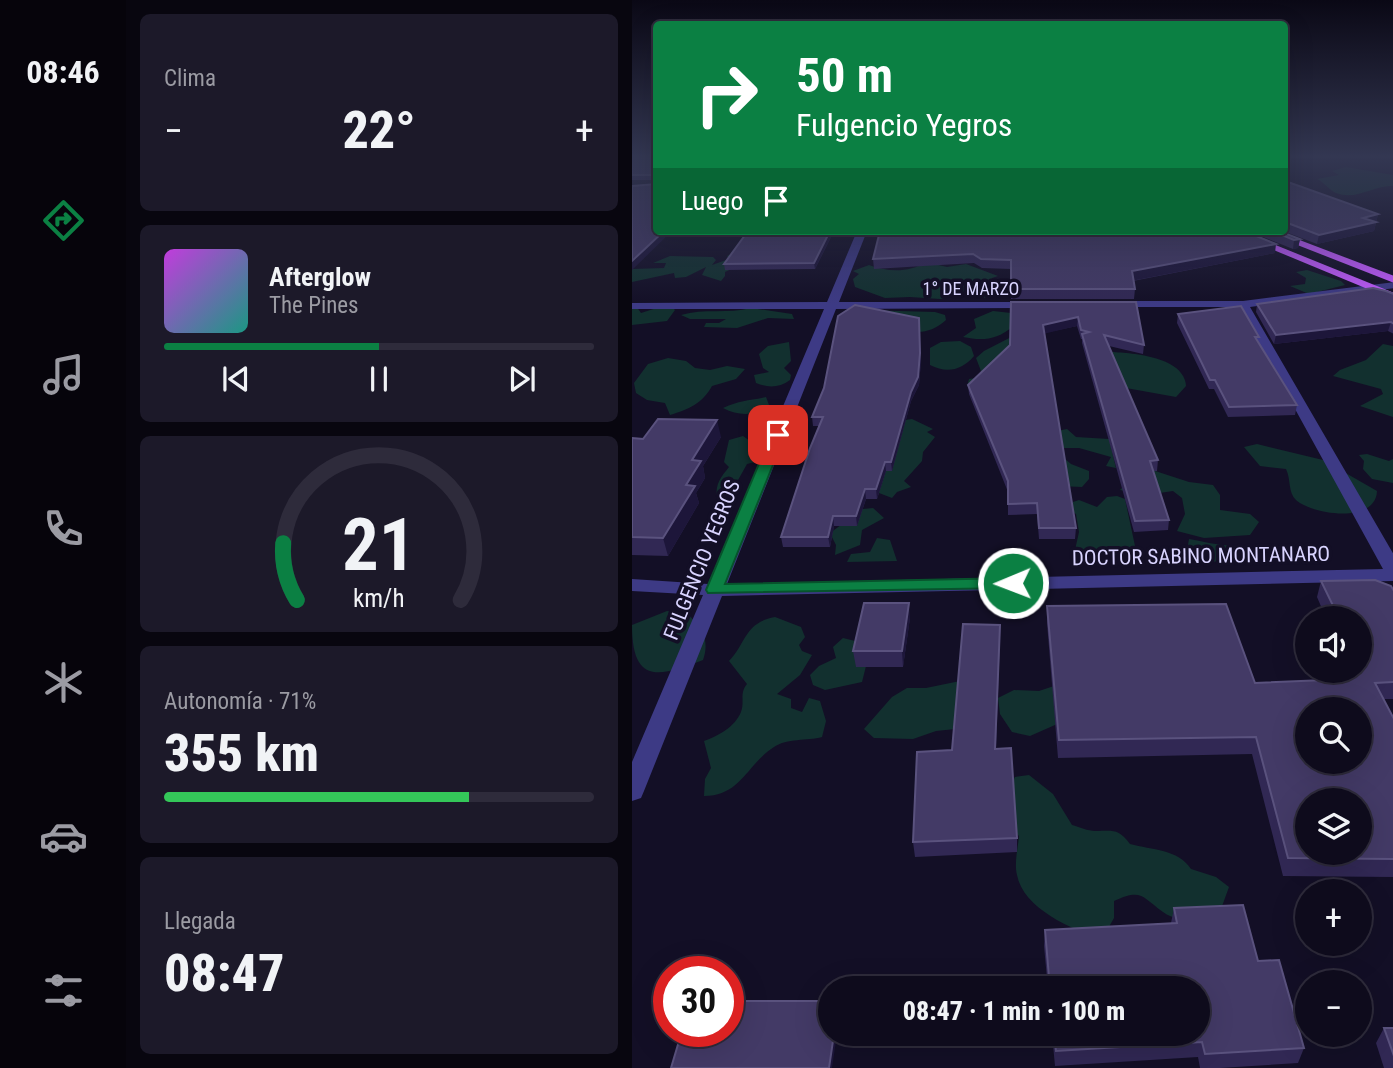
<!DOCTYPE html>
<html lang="es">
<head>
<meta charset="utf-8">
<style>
  :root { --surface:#0e0b1c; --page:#1c1929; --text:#f1f3f6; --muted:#9b9ba3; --line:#2e2b3b; --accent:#0b8043 }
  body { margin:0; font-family:"Roboto Condensed",sans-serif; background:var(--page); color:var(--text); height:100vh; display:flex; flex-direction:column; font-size:26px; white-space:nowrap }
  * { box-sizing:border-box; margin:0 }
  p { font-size:23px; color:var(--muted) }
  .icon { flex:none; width:38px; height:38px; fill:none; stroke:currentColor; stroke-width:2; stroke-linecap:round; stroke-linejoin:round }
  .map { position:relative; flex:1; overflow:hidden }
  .details { display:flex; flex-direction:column; gap:14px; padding:14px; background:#08060f; width:506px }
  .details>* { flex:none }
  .top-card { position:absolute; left:21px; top:21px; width:635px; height:214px; border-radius:7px; box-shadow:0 7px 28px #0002,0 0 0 2px var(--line); background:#0b8043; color:#fff; overflow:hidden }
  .fabs { position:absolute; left:663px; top:606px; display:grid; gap:14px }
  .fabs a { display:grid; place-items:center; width:77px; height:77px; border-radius:50%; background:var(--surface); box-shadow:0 7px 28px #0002,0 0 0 2px var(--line); font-size:35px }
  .speed { position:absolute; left:21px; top:956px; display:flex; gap:14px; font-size:35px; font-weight:700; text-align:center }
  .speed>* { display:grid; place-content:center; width:91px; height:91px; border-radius:50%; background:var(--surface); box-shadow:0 7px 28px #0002,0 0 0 2px var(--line); line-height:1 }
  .speed .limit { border:10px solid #d22; background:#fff; color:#111 }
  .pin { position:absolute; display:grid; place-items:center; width:60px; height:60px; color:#fff; margin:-30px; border-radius:14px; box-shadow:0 4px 10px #0006 }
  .me { position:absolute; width:77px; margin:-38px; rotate:269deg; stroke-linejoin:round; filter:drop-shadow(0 0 5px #0008) }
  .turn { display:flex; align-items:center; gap:24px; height:147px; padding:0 28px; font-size:32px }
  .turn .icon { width:91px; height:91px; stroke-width:2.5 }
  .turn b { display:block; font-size:49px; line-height:60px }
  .then { display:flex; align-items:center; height:66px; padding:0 28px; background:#0003; gap:14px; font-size:26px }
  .big { font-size:52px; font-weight:800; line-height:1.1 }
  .details .card { flex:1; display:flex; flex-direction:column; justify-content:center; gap:10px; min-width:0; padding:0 24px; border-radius:10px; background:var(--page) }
  .details .dial { align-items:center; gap:0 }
  .dial svg { height:182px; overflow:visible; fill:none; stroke:var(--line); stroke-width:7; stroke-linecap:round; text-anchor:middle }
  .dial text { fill:var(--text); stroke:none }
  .song { display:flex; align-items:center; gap:21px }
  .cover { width:84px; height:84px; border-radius:10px; background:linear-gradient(135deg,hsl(290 70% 55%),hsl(170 70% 35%)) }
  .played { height:7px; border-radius:4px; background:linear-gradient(90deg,var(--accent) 50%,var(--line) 50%) }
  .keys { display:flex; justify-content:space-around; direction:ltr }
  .heat { display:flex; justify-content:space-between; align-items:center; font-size:38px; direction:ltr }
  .charge { height:10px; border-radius:5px; background:linear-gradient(90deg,#34c759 71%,var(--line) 0) }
  .trip { position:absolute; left:186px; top:976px; width:392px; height:70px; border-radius:35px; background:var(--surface); box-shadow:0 7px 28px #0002,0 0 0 2px var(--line); font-weight:800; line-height:70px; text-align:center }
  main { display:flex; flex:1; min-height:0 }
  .menu { display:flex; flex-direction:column; width:126px; justify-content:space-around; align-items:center; background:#06040b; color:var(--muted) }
  .menu .icon { width:49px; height:49px }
  .menu .current { color:var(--accent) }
  .menu b { font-size:32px; color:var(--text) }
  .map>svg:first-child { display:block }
  .green { fill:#12302f }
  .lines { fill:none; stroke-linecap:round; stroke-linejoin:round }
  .minor { fill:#3d3a85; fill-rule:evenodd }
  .major { fill:#c25bff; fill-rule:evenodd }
  .wall { fill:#312854 }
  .shaded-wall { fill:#1d163a }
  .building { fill:#433a66; stroke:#5a527e; stroke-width:2; fill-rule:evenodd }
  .route { fill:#0b8043; stroke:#07532c; stroke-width:2 }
  .labels { text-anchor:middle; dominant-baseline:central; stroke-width:7; stroke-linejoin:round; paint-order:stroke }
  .far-street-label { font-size:18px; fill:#d9d4ff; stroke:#130f26 }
  .street-label { font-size:21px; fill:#d9d4ff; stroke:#130f26 }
</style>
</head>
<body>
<main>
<nav class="menu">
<b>08:46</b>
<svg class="icon current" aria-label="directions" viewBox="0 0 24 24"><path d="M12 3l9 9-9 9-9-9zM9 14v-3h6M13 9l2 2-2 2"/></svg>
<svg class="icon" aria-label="music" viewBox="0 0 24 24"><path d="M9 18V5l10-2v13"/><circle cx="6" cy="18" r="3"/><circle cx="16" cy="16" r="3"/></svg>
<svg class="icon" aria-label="phone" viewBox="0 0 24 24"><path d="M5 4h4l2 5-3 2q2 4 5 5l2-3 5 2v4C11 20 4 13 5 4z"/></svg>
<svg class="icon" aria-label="climate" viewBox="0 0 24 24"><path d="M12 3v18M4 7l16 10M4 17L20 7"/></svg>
<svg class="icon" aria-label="car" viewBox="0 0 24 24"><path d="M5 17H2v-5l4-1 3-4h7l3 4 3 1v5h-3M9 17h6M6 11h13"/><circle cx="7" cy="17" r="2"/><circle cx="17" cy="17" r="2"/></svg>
<svg class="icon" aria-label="filters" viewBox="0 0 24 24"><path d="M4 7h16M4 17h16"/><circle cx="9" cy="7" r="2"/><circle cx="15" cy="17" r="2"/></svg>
</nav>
<section class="details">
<div class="card"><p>Clima</p>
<div class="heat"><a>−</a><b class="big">22°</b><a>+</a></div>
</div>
<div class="card">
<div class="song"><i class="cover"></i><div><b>Afterglow</b><p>The Pines</p></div></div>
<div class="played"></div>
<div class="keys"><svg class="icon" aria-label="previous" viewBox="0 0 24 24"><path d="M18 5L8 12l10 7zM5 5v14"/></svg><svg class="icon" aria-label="pause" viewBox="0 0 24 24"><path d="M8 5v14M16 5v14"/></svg><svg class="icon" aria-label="next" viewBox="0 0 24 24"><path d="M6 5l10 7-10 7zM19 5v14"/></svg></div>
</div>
<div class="card dial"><svg viewBox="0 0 100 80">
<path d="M14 69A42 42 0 1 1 86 69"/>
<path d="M14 69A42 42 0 0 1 8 44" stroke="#0b8043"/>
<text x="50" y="56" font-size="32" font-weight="700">21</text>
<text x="50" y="72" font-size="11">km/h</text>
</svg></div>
<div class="card"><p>Autonomía · 71%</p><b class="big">355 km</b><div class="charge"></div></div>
<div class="card"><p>Llegada</p><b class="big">08:47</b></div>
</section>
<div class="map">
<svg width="762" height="1068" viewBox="0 0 762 1068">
  <rect width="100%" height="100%" fill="#130f26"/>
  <g class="green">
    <path d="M 714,167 L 761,175 L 761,186 C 741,185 725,201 704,193 C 697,190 692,182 685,179 L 707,175 L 700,171 Z"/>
    <path d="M 101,253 L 110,264 L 93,272 L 93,276 L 89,281 L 70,275 L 74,267 L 54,277 L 43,278 L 42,273 L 0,282 L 0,269 L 32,268 L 34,263 L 21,263 L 38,256 L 81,257 L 84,260 L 80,265 L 97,259 L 95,256 Z"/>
    <path d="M 294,262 L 315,267 L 334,264 L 366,276 L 360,278 L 358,287 L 365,296 L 350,298 L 328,294 L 308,299 L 278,297 L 253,298 L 223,287 L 221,279 L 227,274 L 221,271 L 237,265 C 255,272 277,273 294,262 Z"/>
    <path d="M 675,270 L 709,281 L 713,285 L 677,294 L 658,286 L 673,284 L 674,278 L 664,272 Z"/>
    <path d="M 37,304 L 43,310 L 35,321 L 0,325 L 0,307 L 4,306 L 9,313 Z"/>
    <path d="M 119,308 L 160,314 L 162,319 L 136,318 L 105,328 L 72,327 L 74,323 L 87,323 L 94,319 L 58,319 L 49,315 C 72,308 96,314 119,308 Z"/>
    <path d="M 230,310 L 303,312 L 313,315 L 314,320 C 285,346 261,323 230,310 Z"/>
    <path d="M 361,311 L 379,313 L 380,327 C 365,340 350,341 331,337 L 344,328 L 342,319 Z"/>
    <path d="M 387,333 L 347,390 L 335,386 L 337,379 L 344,378 L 349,371 L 344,358 L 352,351 Z"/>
    <path d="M 328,341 L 339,347 L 342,356 C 330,370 315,374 298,365 L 298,348 L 309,342 Z"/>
    <path d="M 157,342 L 159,361 L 152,368 L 159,375 L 158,380 C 147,388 136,388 124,383 L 122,375 L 137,372 L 131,368 L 127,354 L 136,346 Z"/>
    <path d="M 751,344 L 761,346 L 761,417 L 728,406 L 751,394 L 749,389 L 701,376 L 708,370 L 734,360 Z"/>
    <path d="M 479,352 C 502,353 552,357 554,386 L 544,397 L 483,386 Z"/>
    <path d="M 36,358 L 54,361 L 63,368 L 78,370 L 95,366 L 113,369 L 104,379 L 80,386 C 70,404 57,409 38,415 L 33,403 L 15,400 L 4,393 L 2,383 L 16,364 Z"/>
    <path d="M 134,397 L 137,405 L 134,410 C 119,415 106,416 91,408 C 108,400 116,401 134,397 Z"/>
    <path d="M 280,419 L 301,429 L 295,432 L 303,437 L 291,452 L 290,461 L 272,481 L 279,487 L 265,492 L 260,498 L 247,493 L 241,488 L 266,421 Z"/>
    <path d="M 435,429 L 444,437 L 477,439 L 484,468 L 474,466 L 479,457 L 447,448 L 431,448 L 432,458 L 439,464 L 457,471 L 457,479 L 450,487 L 427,486 L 420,432 Z"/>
    <path d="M 111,436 L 118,441 L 130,440 L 130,450 L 123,462 L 115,464 L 96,498 L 85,497 C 83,484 89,477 97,467 L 92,462 L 97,440 Z"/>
    <path d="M 625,444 L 691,460 L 745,491 C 744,524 681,515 664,500 C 656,493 659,479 654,469 L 628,466 L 612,447 Z"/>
    <path d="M 735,454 L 757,461 L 761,459 L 761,483 L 740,479 L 731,469 L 732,461 L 727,455 Z"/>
    <path d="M 514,468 L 557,482 L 581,485 L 588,495 L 588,510 L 618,514 L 627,522 L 618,535 L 572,538 L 545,531 L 553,514 L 550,498 L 541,491 L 514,495 L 488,490 L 498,479 Z"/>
    <path d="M 485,496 L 493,499 L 506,560 C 483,561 461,568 443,550 L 447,532 L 444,514 L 439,511 L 441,502 L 447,500 L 465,507 L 475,497 Z"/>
    <path d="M 241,508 L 252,518 L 230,530 L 228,545 L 203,555 L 204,545 L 198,533 L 231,509 Z"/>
    <path d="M 245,538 L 258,540 L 265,561 L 215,562 L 219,554 L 238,552 Z"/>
    <path d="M 557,539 C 575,542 590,547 608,545 L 614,554 C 595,561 578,565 559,558 L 555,550 Z"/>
    <path d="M 35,611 L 56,614 C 70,629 78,640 71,660 C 27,677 0,685 0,625 Z"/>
    <path d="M 143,617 L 169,627 L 173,637 L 167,645 L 170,651 L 180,655 L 168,675 L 145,694 L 159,699 L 159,708 L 170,712 L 177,698 L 188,701 L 194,721 L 190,737 C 175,741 155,738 142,747 C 115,764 109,796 72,796 L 73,779 L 79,768 L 72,741 C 86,736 103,727 109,712 C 113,701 107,694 115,684 L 97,661 C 115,642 112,623 143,617 Z"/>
    <path d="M 211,638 L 227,642 L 234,666 L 230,682 L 193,690 L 181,685 L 178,675 L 187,666 L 204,658 L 201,647 Z"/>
    <path d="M 328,681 L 323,729 L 304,731 L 281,739 L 242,738 L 232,729 L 260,697 L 275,688 L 294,688 Z"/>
    <path d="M 431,683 L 432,721 L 398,736 L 380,732 L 368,714 L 366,698 L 382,690 L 407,691 Z"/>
    <path d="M 397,775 L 421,794 L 440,825 C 447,827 456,831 463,831 C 481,831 486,828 498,844 C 520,850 546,849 559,869 L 584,877 L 597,887 L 589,909 L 569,924 C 558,921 540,919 531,912 C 510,897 510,888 482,901 L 482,918 L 470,939 C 440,930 391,908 385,875 C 382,863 386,848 387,836 L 377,826 L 378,785 L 383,777 Z"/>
  </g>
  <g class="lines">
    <path class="minor" d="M 225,231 L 235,231 L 207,302 L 402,302 L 408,305 L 402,308 L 204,309 L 95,584 L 751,569 L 607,307 L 482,307 L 476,304 L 482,301 L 611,301 L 762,282 L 762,288 L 618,307 L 762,555 L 762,581 L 90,596 L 12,791 L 9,798 L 0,801 L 0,762 L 71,595 L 0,591 L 0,579 L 76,584 L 192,309 L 0,309 L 0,303 L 195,302 Z"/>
    <g class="major">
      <path d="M 596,231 L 609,231 L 762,293 L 762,300 Z"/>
      <path d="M 630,231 L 644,231 L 762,276 L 762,283 Z"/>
    </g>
  </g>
  <g class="wall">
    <rect x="0" y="157" width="24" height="23"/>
    <path d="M 653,181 L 746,214 L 742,231 L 685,244 L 651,231 L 653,231 Z"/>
    <path d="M 116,231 L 202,231 L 183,269 L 93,270 L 92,264 Z"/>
    <path d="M 248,231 L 643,253 L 501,281 L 503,289 L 502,299 L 379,299 L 379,269 L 350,268 L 342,263 L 242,269 L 241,259 Z"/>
    <path d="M 616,231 L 647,231 L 668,239 L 666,248 L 661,249 Z"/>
    <path d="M 762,294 L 762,334 L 756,331 L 642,344 L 624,312 L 625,304 Z"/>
    <path d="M 379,302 L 504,302 L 512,345 L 511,354 L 477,346 L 526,460 L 525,471 L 521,471 L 537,520 L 536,530 L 502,532 L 450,343 L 450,339 L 449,339 L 445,326 L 412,333 L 444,528 L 443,539 L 407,539 L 405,514 L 376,515 L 376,492 L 337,394 L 336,385 L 378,345 Z"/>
    <path d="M 546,314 L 626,342 L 665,405 L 663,415 L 596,417 L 582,389 L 577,389 L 545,323 Z"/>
    <path d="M 289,361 L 287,385 L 279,401 L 260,471 L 254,471 L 245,499 L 234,499 L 225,526 L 202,526 L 198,547 L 151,547 L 149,537 L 187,426 L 181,426 L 180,417 Z"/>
    <path d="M 89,437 L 71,466 L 73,478 L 64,493 L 67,503 L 36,556 L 0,555 L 0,438 Z"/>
    <path d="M 689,581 L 762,591 L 762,699 L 751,699 L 762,719 L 762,877 L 651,876 L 620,754 L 426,758 L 415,623 L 415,606 L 623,683 L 705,679 L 701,670 L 728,670 L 728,618 L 694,618 L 685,597 Z"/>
    <path d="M 278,618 L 271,667 L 224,667 L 221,651 Z"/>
    <path d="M 368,639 L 364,749 L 385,838 L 385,852 L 283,857 L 281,842 Z"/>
    <path d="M 542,908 L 626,961 L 672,1048 L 666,1063 L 588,1068 L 568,1068 L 566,1057 L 423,1066 L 420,1034 L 565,1034 L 565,989 L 416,989 L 412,946 L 413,930 L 539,923 Z"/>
    <path d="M 752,1028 L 762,1028 L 762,1068 L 752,1068 L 744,1043 Z"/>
  </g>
  <g class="shaded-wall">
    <path d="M 746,214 L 742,231 L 685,244 L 687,235 L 731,218 Z"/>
    <path d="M 32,231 L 40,231 L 0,270 L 0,261 Z"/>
    <path d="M 198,231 L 202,231 L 183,269 L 182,263 Z"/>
    <path d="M 668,239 L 666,248 L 661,249 L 662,240 Z"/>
    <path d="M 644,244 L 643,253 L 499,281 L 500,271 Z"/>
    <path d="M 446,317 L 445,326 L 411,334 L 411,325 Z"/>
    <path d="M 287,318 L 289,361 L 287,385 L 279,401 L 260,471 L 259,462 Z"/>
    <path d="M 759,322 L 756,331 L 642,344 L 644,335 Z"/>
    <path d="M 85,420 L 89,437 L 71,466 L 73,478 L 64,493 L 67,503 L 36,556 L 31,538 L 54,485 L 60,460 Z"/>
    <path d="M 253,462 L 254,471 L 245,499 L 244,489 Z"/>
    <path d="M 233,489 L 234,499 L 225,526 L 224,516 Z"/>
    <path d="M 201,516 L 202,526 L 198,547 L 196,537 Z"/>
    <path d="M 277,603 L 278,618 L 271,667 L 270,651 Z"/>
    <path d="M 368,625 L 368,639 L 363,763 L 363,749 Z"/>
    <path d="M 202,1034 L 205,1034 L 200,1068 L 197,1068 Z"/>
  </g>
  <g class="building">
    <path d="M 0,157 L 24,157 L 24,183 L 23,175 L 0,175 Z"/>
    <path d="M 653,181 L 746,214 L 731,218 L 744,222 L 687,235 L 653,222 Z"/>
    <path d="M 24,184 L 24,231 L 32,231 L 0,261 L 0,186 Z"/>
    <path d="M 116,231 L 198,231 L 182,263 L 92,264 Z"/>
    <path d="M 248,231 L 612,231 L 644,244 L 500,271 L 503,289 L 379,289 L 379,260 L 349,259 L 341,254 L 241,259 Z"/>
    <path d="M 640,231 L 647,231 L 668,239 L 662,240 Z"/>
    <path d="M 741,288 L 754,291 L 762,294 L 762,324 L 759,322 L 644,335 L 625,304 Z"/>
    <path d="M 379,302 L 504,302 L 512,345 L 472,335 L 526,460 L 518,461 L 537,520 L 503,521 L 450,334 L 457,332 L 449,330 L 446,317 L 411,325 L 444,528 L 407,528 L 405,503 L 376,504 L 376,481 L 336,385 L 378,345 Z"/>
    <path d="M 223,305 L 287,318 L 288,353 L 286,377 L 279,392 L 259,462 L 253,462 L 244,489 L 233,489 L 224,516 L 201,516 L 196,537 L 149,537 L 178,448 L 191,417 L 180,417 L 192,388 L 206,316 Z"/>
    <path d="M 609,306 L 627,337 L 623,337 L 665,405 L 597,407 L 583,380 L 578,380 L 546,314 Z"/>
    <path d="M 26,419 L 85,420 L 60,460 L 69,461 L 54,485 L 63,486 L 31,538 L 0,537 L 0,438 L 11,439 Z"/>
    <path d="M 743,580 L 759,586 L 762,591 L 762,682 L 743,683 L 762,719 L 762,859 L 656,858 L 624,737 L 427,740 L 415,606 L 594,604 L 623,683 L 718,679 L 714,670 L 728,670 L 728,618 L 707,618 L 689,581 ZM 676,709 L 728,709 L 728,761 L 676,761 ZM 676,800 L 728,800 L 728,852 L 676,852 Z"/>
    <path d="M 232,603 L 277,603 L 270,651 L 221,651 Z"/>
    <path d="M 331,624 L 368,625 L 363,749 L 379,748 L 385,838 L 281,842 L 285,752 L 320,750 Z"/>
    <path d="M 611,905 L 626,961 L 647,960 L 672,1048 L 573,1054 L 570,1042 L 424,1051 L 422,1034 L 565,1034 L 565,989 L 418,989 L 413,930 L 545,923 L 542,908 Z"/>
    <path d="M 96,1001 L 198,1001 L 198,1034 L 202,1034 L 197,1068 L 39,1068 L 50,1031 L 96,1031 Z"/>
    <path d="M 752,1028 L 762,1028 L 762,1056 Z"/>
  </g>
  <linearGradient id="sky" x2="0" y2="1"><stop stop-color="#0a0815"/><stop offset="0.51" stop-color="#333752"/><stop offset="1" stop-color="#333752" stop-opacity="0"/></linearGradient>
  <rect width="762" height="307" fill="url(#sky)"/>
  <path class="route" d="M 146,431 L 153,435 L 93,584 L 381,578 L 390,583 L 381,588 L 76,593 L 74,590 L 139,435 Z"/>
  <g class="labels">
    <g class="far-street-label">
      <text x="339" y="288">1° DE MARZO</text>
    </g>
    <g class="street-label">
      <text transform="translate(569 556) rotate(-1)">DOCTOR SABINO MONTANARO</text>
      <text transform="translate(70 560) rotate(-68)">FULGENCIO YEGROS</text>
    </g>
  </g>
</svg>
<div class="fabs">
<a><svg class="icon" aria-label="sound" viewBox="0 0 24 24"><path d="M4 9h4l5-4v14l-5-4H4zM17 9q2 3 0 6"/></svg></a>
<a><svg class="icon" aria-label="search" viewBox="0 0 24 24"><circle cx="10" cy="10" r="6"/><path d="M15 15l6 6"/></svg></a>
<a><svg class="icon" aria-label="layers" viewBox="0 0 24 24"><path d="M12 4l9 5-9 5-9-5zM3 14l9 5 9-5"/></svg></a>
<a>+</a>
<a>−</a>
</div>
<div class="speed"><div class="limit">30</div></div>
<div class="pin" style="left:146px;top:435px;background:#d93025"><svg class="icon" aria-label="arrive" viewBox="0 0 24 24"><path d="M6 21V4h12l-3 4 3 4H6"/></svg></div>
<svg class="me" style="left:381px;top:583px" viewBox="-20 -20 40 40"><circle r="17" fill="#0b8043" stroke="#fff" stroke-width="3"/><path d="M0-11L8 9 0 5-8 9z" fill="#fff"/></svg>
<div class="trip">08:47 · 1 min · 100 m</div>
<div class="top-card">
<div class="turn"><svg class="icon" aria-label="right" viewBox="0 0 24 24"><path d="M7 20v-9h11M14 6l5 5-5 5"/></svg><div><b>50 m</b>Fulgencio Yegros</div></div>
<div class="then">Luego<svg class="icon" aria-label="arrive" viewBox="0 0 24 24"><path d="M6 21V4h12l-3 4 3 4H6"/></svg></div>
</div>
</div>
</main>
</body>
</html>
